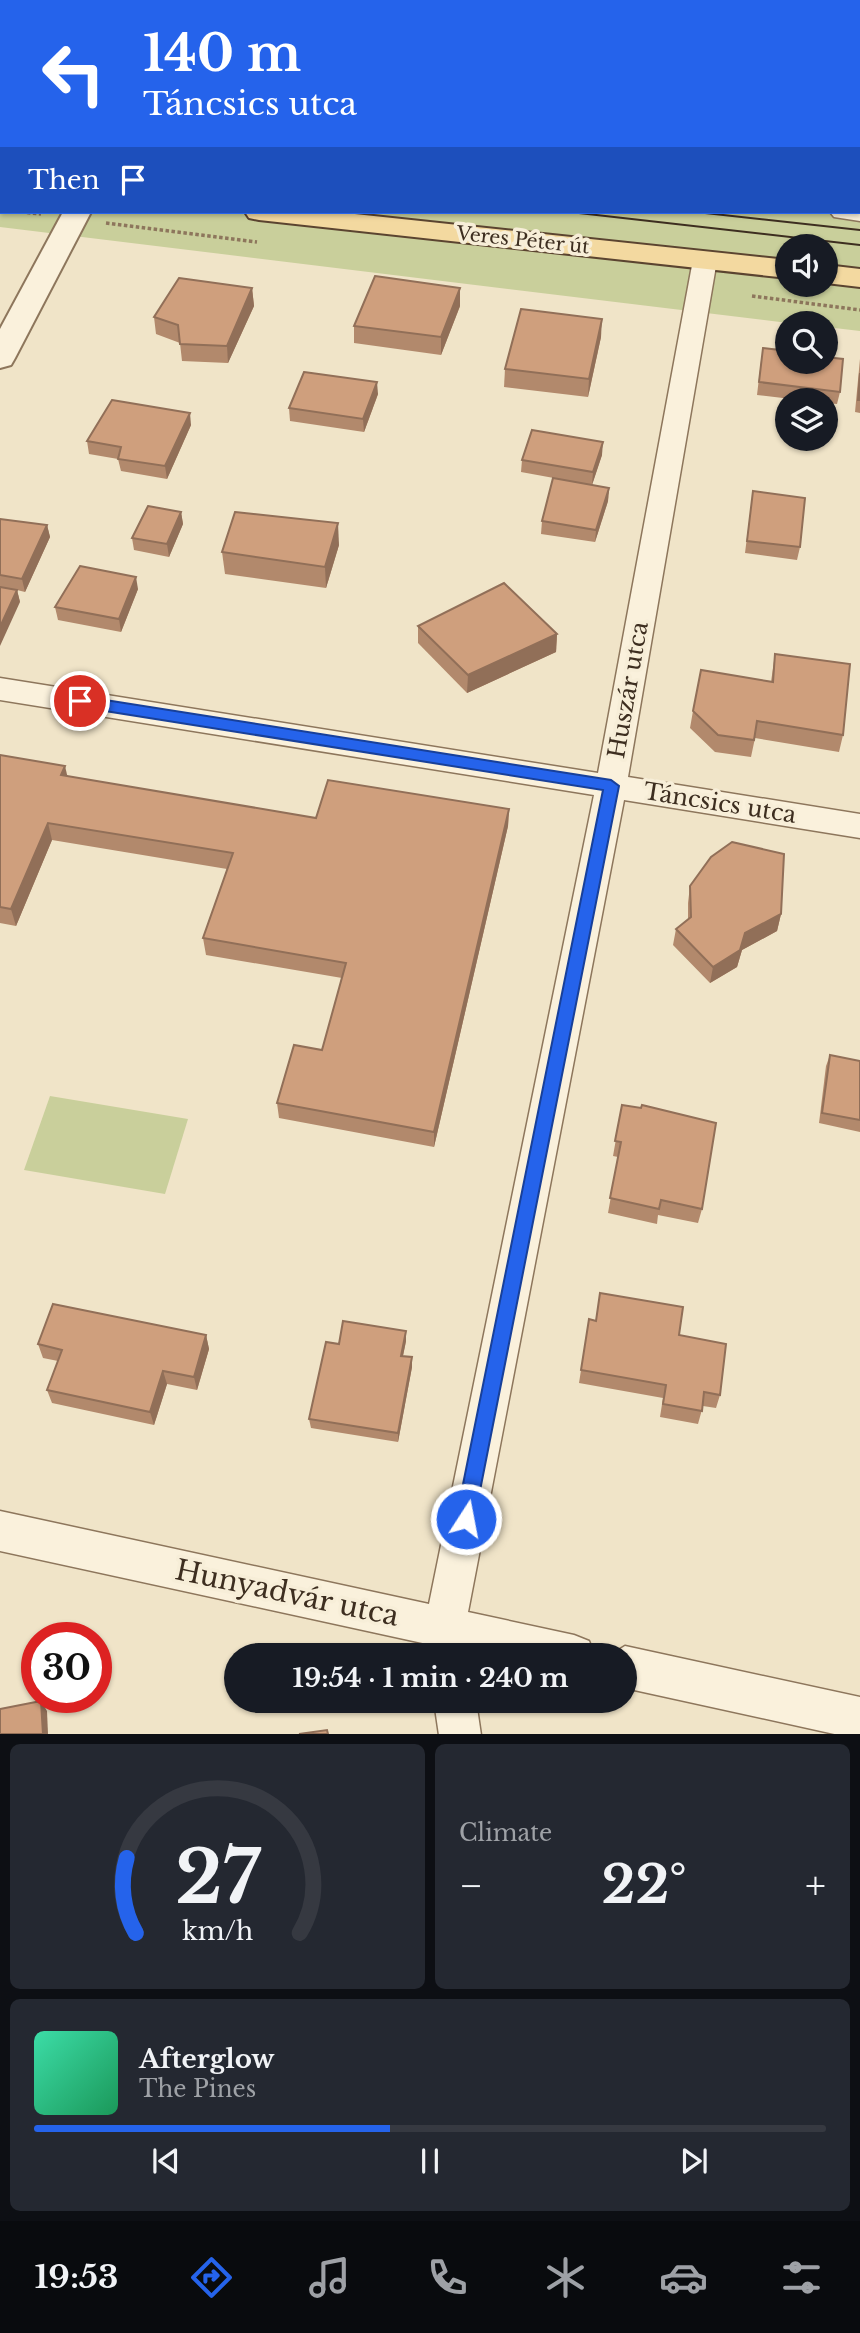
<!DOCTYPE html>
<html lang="en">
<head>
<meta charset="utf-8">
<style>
  :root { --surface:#171b24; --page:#242831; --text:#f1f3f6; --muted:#9ea1a6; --line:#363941; --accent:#2563eb }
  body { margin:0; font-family:"Libre Baskerville",serif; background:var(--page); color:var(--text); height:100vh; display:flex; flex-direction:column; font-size:26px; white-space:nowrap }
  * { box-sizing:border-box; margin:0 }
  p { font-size:23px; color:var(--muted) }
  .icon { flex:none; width:38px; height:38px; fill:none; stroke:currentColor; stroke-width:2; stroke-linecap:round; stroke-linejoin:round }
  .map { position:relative; height:1734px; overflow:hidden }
  .side { display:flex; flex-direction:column; gap:10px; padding:10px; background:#0d0f14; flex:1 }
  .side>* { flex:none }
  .top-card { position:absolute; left:0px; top:0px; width:861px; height:214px; box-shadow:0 2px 5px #0004; background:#2563eb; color:#fff; overflow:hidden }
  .buttons { position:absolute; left:775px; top:234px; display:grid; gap:14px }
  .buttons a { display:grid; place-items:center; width:63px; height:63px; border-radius:50%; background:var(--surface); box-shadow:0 2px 5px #0004; font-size:35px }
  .speed { position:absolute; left:21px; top:1622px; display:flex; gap:14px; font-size:35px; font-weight:700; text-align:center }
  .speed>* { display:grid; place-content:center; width:91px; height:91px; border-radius:50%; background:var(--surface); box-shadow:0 2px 5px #0004; line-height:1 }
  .speed .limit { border:10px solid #d22; background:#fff; color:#111 }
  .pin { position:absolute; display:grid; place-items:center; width:60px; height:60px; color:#fff; margin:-30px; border:4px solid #fff; border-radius:50%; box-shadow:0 2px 7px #0007 }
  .me { position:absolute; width:77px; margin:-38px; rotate:11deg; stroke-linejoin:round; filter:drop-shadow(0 0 5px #0008) }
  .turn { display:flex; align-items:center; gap:24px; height:147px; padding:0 28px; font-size:32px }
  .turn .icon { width:91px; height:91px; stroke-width:2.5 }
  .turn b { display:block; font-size:49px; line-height:60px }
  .then { display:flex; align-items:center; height:66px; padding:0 28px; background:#0003; gap:14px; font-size:26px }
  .big { font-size:52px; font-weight:700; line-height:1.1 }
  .side .tile { flex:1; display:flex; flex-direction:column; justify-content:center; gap:10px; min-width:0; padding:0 24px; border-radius:10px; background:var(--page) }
  .side .dial { align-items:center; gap:0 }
  .dial svg { height:182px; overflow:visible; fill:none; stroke:var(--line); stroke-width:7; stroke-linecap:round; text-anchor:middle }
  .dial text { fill:var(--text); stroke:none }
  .song { display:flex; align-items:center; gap:21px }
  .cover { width:84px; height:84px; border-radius:10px; background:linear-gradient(135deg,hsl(160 70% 55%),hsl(150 70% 35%)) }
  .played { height:7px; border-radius:4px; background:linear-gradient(90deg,var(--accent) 45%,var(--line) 45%) }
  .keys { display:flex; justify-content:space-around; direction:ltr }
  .heat { display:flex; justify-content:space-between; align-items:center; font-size:38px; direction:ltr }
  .side .tiles { flex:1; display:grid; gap:10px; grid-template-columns:1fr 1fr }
  .tile:last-child { grid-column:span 2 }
  .trip { position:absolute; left:224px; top:1643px; width:413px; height:70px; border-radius:35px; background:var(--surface); box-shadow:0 2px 5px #0004; font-weight:700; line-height:70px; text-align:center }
  .tab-bar { display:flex; height:112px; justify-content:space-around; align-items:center; background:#090b0e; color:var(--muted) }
  .tab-bar .icon { width:49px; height:49px }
  .tab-bar .active { color:var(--accent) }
  .tab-bar b { font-size:32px; color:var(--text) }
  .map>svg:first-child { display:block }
  .green { fill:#c9cf9b; fill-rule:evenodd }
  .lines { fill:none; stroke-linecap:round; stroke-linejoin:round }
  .minor-casing { stroke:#8d765c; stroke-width:3 }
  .tertiary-casing { stroke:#8d765c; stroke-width:4 }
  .primary-casing { stroke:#5b4430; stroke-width:4 }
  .path { stroke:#8d765c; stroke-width:3.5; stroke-dasharray:3.5 2.5; stroke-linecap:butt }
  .minor { fill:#faf1dc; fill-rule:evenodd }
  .tertiary { fill:#faf1dc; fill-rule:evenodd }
  .primary { fill:#f3d9a0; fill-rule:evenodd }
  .tram { stroke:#3d2e20; stroke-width:2 }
  .wall { fill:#b2896c }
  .shaded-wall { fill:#916f58 }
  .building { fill:#cf9f7d; stroke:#916f58; stroke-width:2 }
  .route { fill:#2563eb; stroke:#184099; stroke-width:2 }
  .labels { text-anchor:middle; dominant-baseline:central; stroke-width:7; stroke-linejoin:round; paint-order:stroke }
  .far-street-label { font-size:19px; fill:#3d2e20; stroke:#f7eed8 }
  .street-label { font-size:23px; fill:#3d2e20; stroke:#f7eed8 }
  .near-street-label { font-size:28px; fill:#3d2e20; stroke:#f7eed8 }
</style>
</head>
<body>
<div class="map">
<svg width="860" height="1735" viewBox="0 0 860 1735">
  <rect width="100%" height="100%" fill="#f0e4c8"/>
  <g class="green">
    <path d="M 0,101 L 2,212 L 859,212 L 860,200 L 860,331 L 826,327 L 826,324 L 796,324 L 0,227 ZM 788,247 L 826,247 L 826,285 L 788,285 Z"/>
    <path d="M 50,1096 L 188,1119 L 165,1194 L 24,1170 Z"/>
  </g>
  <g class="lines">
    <g class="minor-casing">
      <g id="minor">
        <rect x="95" y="0" width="20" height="2"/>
        <rect x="397" y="0" width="20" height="2"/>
        <rect x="755" y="0" width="20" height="2"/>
        <rect x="0" y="107" width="2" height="14"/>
        <path d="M 860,207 L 860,221 L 834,217 L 830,212 L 859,212 Z"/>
        <path d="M 705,253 L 713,255 L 717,260 L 628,777 L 860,814 L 860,838 L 624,800 L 468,1612 L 574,1635 L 589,1641 L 595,1656 L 428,1656 L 427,1644 L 0,1551 L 0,1511 L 429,1604 L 594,795 L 0,700 L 0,678 L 598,773 L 693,260 L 697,255 Z"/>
        <path d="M 625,1646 L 860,1697 L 860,1735 L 839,1735 L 625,1688 L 625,1656 L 609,1656 Z"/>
        <path d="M 434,1701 L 476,1701 L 481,1735 L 439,1735 Z"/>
      </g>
    </g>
    <g class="tertiary-casing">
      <path id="tertiary" d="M 63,212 L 91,212 L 15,358 L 11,365 L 0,368 L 0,329 Z"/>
    </g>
    <g class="primary-casing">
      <g id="primary">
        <rect x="0" y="174" width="2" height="16"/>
        <path d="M 245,212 L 336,212 L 788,260 L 788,278 L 259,220 L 249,218 Z"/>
        <path d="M 826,265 L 860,269 L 860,287 L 826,283 Z"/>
      </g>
    </g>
    <g class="path">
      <path d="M 21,212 L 41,214"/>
      <path d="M 106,223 L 257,242"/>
      <path d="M 752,296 L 860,310"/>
    </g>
    <use href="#minor" class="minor"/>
    <use href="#tertiary" class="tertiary"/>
    <use href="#primary" class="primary"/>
    <g class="tram">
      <path d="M 570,212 L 860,245"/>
      <path d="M 696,212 L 860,230"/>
    </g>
  </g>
  <g class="wall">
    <rect x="458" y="0" width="60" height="2"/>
    <path d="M 252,288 L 254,306 L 228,363 L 182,361 L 180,343 L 156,334 L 154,317 Z"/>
    <path d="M 460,306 L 441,355 L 354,343 L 354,326 Z"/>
    <path d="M 601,337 L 588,397 L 504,387 L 505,369 Z"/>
    <path d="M 860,359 L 860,413 L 855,412 Z"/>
    <path d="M 761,361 L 840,392 L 837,404 L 826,403 L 826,401 L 808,401 L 757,395 Z"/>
    <path d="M 378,394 L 364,432 L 290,421 L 289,408 Z"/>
    <path d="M 191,425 L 167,479 L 121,471 L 118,459 L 89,454 L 87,441 Z"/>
    <path d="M 602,455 L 592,485 L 521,472 L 522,460 Z"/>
    <path d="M 609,488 L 608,501 L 595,542 L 541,534 L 542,521 Z"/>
    <path d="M 753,491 L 800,547 L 797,560 L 745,553 Z"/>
    <path d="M 181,512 L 183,524 L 169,557 L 134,550 L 132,538 Z"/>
    <path d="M 0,519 L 47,525 L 50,537 L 25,592 L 17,590 L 20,602 L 0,587 Z"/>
    <path d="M 339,545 L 326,588 L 225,574 L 222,552 Z"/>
    <path d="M 138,589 L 121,632 L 58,620 L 55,607 Z"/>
    <path d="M 418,626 L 557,634 L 556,652 L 467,693 L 418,643 Z"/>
    <path d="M 775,654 L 843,735 L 839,752 L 755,738 L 751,757 L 715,752 L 690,728 L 693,711 L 771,682 Z"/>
    <path d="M 0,755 L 67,776 L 316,818 L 509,809 L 508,826 L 434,1147 L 279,1118 L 277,1103 L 322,1050 L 342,978 L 206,955 L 203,938 L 227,869 L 52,840 L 16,926 L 0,923 Z"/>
    <path d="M 690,886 L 781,914 L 777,931 L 742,950 L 737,967 L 710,983 L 673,945 L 676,929 L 688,919 L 688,903 Z"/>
    <path d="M 830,1055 L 860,1061 L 860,1132 L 819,1123 L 826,1066 Z"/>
    <path d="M 622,1105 L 702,1209 L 698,1223 L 658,1215 L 657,1224 L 608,1213 L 618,1157 L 613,1156 Z"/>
    <path d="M 589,1319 L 679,1335 L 720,1395 L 716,1408 L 703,1406 L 698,1424 L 660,1417 L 663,1398 L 579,1383 Z"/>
    <path d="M 206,1335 L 209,1349 L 197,1390 L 167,1384 L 154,1425 L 52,1403 L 47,1390 L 58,1361 L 43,1358 L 38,1344 Z"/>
    <path d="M 406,1341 L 403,1356 L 412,1367 L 398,1442 L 311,1428 L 309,1419 L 339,1344 Z"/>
  </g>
  <g class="shaded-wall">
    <path d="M 252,288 L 254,306 L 228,363 L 227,346 Z"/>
    <path d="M 460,288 L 460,306 L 441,355 L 441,337 Z"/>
    <path d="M 602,319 L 601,337 L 588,397 L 589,379 Z"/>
    <path d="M 377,382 L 378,394 L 364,432 L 363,419 Z"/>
    <path d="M 190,413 L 191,425 L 167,479 L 165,466 Z"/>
    <path d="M 603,442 L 602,455 L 592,485 L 593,472 Z"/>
    <path d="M 609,488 L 608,501 L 595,542 L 596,530 Z"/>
    <path d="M 181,512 L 183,524 L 169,557 L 167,544 Z"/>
    <path d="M 338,523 L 339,545 L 326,588 L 325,567 Z"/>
    <path d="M 47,525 L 50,537 L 25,592 L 22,579 Z"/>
    <path d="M 136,577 L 138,589 L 121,632 L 119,619 Z"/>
    <path d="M 17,590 L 20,602 L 0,646 L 0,627 Z"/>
    <path d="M 557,634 L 556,652 L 467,693 L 468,675 Z"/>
    <path d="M 65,766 L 69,783 L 61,775 Z"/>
    <path d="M 509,809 L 508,826 L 434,1147 L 434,1132 Z"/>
    <path d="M 48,823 L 52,840 L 16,926 L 11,909 Z"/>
    <path d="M 781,914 L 777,931 L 742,950 L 737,967 L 710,983 L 713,967 L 745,933 Z"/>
    <path d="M 406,1331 L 406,1341 L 401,1365 L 401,1356 Z"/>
    <path d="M 206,1335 L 209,1349 L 197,1390 L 194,1377 Z"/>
    <path d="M 412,1357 L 412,1367 L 398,1442 L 398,1433 Z"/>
    <path d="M 163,1371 L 167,1384 L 154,1425 L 150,1412 Z"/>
    <path d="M 41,1701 L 47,1711 L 48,1734 L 43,1734 Z"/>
  </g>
  <g class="building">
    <path d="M 4,0 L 58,0 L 58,2 L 3,2 Z"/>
    <rect x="298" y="0" width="54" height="2"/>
    <path d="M 685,0 L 729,0 L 730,2 L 686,2 Z"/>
    <path d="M 810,0 L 850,0 L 850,2 L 811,2 Z"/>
    <path d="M 0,52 L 1,52 L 0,56 L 2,56 L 2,79 L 0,79 Z"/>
    <path d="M 859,64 L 860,64 L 859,93 Z"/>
    <path d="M 859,116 L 860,116 L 859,142 Z"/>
    <path d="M 375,276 L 460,288 L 441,337 L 354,326 Z"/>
    <path d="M 179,278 L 252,288 L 227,346 L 180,344 L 178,325 L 154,317 Z"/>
    <path d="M 521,309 L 602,319 L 589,379 L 505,369 Z"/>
    <path d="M 763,348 L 788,351 L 788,362 L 826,362 L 826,357 L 843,359 L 840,392 L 759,382 Z"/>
    <path d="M 304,372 L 377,382 L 363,419 L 289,408 Z"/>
    <path d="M 860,373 L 860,400 L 858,400 Z"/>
    <path d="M 112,400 L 190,413 L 165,466 L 118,459 L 121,447 L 87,441 Z"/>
    <path d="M 532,430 L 603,442 L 593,472 L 522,460 Z"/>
    <path d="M 553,478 L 609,488 L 596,530 L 542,521 Z"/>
    <path d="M 753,491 L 805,498 L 800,547 L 747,541 Z"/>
    <path d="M 148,506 L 181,512 L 167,544 L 132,538 Z"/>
    <path d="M 235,512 L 338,523 L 325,567 L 222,552 Z"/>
    <path d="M 0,519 L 47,525 L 22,579 L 0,575 Z"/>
    <path d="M 80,566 L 136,577 L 119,619 L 55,607 Z"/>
    <path d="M 504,583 L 557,634 L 468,675 L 418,626 Z"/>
    <path d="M 0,587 L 17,590 L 0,627 Z"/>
    <path d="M 775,654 L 850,664 L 843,735 L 757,721 L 754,740 L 718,735 L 693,711 L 701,670 L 773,682 Z"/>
    <path d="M 0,755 L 65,766 L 61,775 L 316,818 L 328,780 L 509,809 L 434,1132 L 277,1103 L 294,1045 L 322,1050 L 346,963 L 203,938 L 233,853 L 48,823 L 11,909 L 0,907 Z"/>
    <path d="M 732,842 L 784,854 L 781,914 L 745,933 L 740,950 L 713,967 L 676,929 L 691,917 L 690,886 L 711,857 Z"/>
    <path d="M 830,1055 L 860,1061 L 860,1120 L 822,1113 Z"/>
    <path d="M 622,1105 L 641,1108 L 642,1105 L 716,1123 L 702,1209 L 661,1200 L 659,1209 L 610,1198 L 621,1142 L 615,1141 Z"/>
    <path d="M 600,1293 L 683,1307 L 679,1335 L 726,1344 L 720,1395 L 704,1392 L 702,1411 L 663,1404 L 666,1385 L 581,1370 L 589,1319 L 596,1321 Z"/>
    <path d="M 53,1304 L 206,1335 L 194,1377 L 163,1371 L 150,1412 L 47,1390 L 62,1350 L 38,1344 Z"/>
    <path d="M 343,1321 L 406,1331 L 401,1356 L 412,1357 L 398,1433 L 309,1419 L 326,1342 L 339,1344 Z"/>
    <path d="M 41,1701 L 43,1734 L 0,1734 L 0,1709 Z"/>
    <path d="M 327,1730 L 328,1734 L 299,1734 Z"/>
  </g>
  <path class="route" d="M 80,696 L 611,780 L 619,786 L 473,1526 L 466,1529 L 459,1526 L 456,1519 L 603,790 L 80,707 L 72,701 Z"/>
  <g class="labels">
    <g class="far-street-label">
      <text transform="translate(523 240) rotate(6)">Veres Péter út</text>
    </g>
    <g class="street-label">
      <text transform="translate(628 690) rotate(-80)">Huszár utca</text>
      <text transform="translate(720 803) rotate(9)">Táncsics utca</text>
    </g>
    <g class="near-street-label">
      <text transform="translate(287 1593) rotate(12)">Hunyadvár utca</text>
    </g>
  </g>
</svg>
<div class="buttons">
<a><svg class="icon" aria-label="sound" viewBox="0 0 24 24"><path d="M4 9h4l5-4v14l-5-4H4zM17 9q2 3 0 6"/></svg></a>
<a><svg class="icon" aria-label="search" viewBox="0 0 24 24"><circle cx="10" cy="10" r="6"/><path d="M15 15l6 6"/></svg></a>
<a><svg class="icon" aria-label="layers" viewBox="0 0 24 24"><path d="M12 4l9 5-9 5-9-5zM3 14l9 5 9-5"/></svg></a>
</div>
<div class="speed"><div class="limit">30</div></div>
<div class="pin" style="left:80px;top:701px;background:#d93025"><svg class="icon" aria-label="arrive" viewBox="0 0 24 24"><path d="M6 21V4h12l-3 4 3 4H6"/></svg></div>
<svg class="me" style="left:466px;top:1519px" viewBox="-20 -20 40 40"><circle r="17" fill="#2563eb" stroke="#fff" stroke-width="3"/><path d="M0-11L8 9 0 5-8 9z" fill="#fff"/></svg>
<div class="trip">19:54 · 1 min · 240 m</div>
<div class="top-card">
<div class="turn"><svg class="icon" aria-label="left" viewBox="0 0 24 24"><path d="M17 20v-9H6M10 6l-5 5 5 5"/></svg><div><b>140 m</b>Táncsics utca</div></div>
<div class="then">Then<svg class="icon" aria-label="arrive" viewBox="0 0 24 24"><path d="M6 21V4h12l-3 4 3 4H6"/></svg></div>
</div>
</div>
<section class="side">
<div class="tiles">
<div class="tile dial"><svg viewBox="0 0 100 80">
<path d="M14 69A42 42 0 1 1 86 69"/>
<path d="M14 69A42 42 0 0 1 10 36" stroke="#2563eb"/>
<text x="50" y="56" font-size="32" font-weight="700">27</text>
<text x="50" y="72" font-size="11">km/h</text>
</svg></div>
<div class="tile"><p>Climate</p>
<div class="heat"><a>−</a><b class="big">22°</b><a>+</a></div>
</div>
<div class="tile">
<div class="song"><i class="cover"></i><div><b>Afterglow</b><p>The Pines</p></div></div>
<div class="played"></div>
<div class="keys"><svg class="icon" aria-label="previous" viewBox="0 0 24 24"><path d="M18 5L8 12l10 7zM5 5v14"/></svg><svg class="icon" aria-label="pause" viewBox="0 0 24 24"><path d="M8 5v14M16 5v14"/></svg><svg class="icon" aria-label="next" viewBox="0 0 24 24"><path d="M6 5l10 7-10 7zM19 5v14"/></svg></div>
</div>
</div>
</section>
<nav class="tab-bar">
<b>19:53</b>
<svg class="icon active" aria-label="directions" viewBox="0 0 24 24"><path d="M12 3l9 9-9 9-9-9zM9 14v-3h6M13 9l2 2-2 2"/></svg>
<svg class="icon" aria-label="music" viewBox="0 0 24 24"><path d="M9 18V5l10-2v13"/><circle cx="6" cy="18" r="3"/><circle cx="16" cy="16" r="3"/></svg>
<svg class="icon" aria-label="phone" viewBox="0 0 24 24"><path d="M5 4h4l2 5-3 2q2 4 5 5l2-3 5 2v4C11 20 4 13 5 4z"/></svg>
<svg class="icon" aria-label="climate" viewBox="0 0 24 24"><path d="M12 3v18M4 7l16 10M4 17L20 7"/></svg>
<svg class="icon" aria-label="car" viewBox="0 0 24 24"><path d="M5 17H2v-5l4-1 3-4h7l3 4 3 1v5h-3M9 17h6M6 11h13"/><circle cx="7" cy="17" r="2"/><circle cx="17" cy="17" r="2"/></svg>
<svg class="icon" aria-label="filters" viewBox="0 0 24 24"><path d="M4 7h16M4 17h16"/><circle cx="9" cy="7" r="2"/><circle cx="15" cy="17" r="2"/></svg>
</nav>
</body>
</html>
